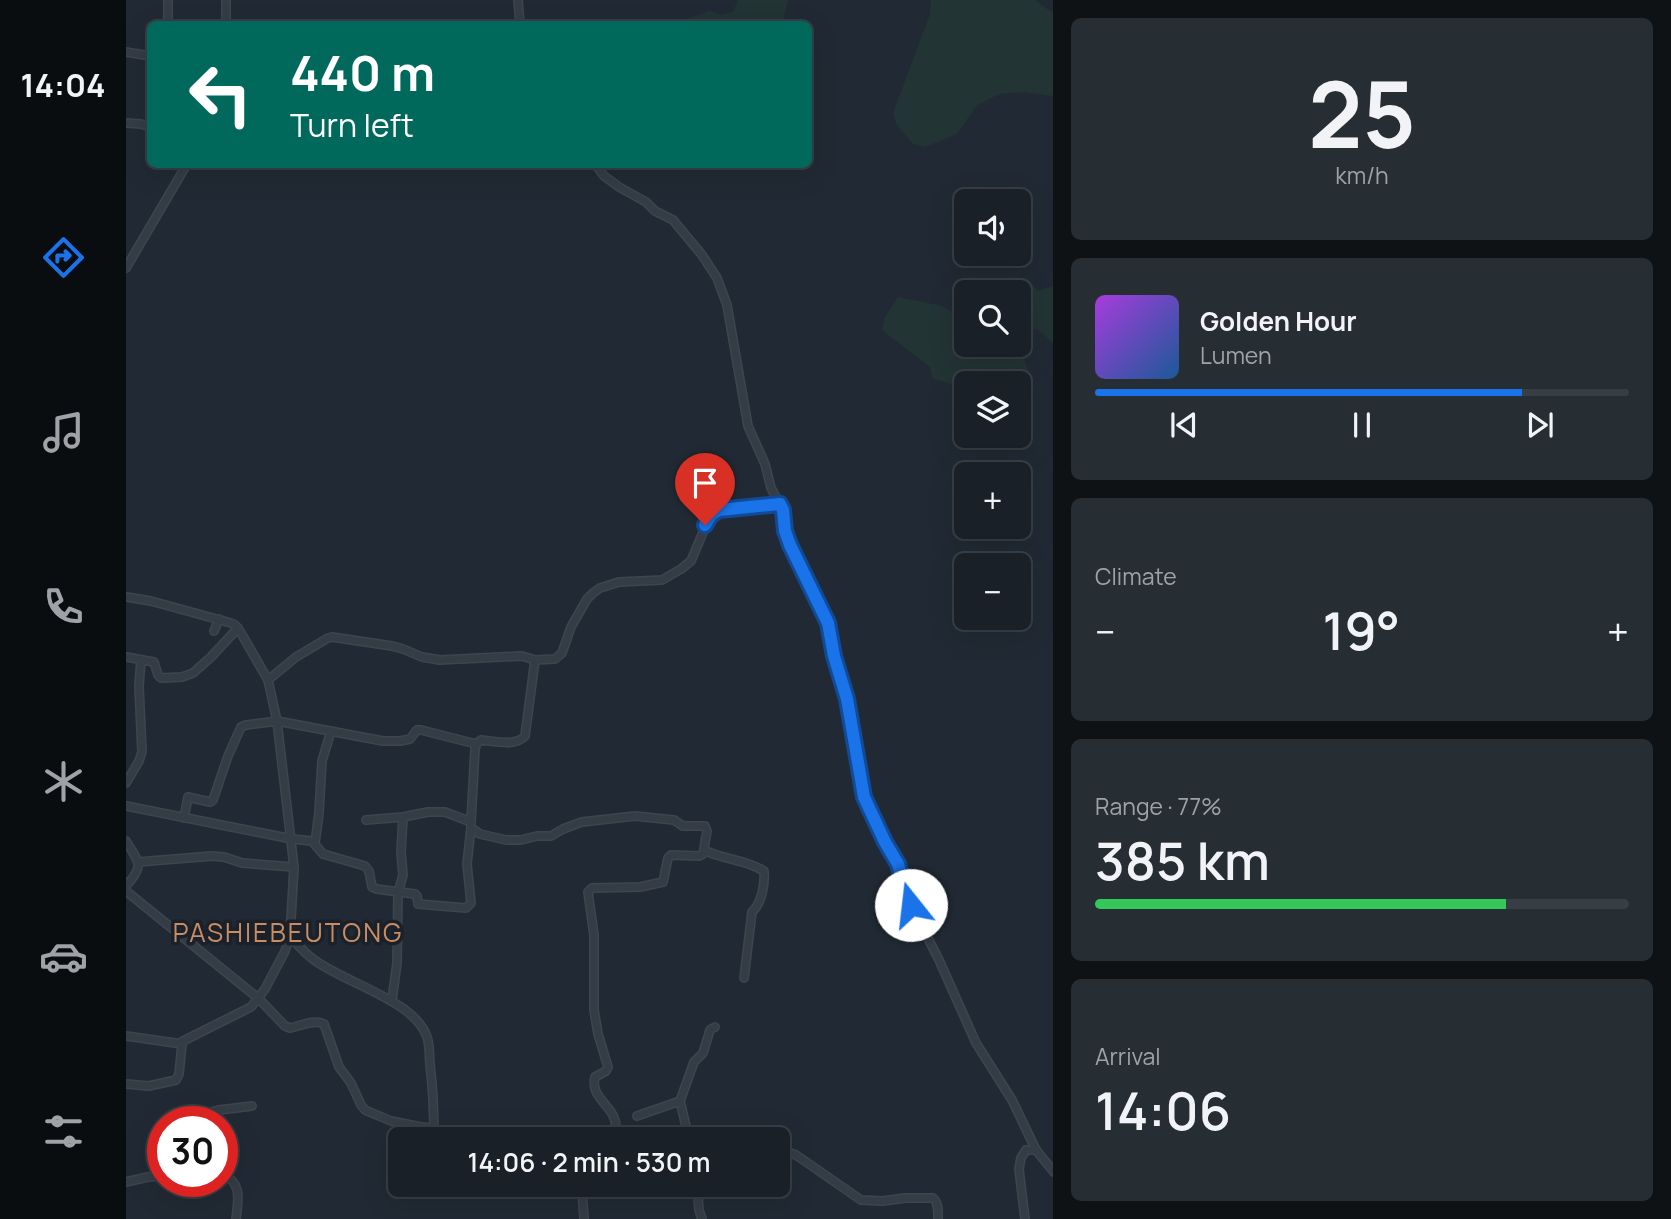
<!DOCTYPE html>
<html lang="en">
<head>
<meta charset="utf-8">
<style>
  :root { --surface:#192027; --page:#262d33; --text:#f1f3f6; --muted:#9fa3a7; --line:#373e44; --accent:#1a73e8 }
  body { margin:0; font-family:Manrope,sans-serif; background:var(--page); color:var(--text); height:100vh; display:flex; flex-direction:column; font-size:26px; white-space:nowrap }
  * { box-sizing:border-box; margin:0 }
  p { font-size:23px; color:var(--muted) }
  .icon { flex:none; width:38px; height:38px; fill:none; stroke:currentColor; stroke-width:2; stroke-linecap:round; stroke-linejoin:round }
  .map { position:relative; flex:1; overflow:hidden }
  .sheet { display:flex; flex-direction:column; gap:18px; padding:18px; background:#0e1215; width:618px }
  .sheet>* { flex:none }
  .top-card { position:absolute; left:21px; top:21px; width:665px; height:147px; border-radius:10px; box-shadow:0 7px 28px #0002,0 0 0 2px var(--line); background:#00695c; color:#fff; overflow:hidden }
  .fabs { position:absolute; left:828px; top:189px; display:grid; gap:14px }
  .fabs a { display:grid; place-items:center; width:77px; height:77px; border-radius:10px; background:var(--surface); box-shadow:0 7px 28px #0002,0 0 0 2px var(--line); font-size:35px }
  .speed { position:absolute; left:21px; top:1106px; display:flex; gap:14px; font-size:35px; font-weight:700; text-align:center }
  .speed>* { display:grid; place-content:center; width:91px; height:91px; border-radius:50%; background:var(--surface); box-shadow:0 7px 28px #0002,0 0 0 2px var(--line); line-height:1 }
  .speed .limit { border:10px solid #d22; background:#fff; color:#111 }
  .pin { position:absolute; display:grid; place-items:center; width:60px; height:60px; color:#fff; margin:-72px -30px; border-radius:50% 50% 50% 0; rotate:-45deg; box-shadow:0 0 7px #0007 }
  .pin .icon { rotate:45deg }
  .me { position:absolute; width:77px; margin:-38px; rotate:344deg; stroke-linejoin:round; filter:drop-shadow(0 0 5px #0008) }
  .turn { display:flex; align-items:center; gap:24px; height:147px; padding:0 28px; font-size:32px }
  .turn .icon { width:91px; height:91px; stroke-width:2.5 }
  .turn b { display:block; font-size:49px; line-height:60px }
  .big { font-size:52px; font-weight:600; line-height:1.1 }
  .sheet .widget { flex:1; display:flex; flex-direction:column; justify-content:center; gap:10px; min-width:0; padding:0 24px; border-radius:10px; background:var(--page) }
  .sheet .dial { align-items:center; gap:0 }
  .dial b { font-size:91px; line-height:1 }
  .song { display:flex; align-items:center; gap:21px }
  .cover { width:84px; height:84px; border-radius:10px; background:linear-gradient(135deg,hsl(280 70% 55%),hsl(210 70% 35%)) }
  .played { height:7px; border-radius:4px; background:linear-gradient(90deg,var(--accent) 80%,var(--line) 80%) }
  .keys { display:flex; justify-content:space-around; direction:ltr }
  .heat { display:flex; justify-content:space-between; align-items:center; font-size:38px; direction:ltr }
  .charge { height:10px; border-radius:5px; background:linear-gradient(90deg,#34c759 77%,var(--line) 0) }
  .trip { position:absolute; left:262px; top:1127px; width:402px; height:70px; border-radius:10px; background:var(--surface); box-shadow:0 7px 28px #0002,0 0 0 2px var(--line); font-weight:600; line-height:70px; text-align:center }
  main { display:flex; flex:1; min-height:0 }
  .tab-bar { display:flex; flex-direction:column; width:126px; justify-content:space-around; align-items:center; background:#0a0d10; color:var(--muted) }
  .tab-bar .icon { width:49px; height:49px }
  .tab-bar .active { color:var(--accent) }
  .tab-bar b { font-size:32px; color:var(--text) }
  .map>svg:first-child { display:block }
  .green { fill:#233435 }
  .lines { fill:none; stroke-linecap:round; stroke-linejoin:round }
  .minor-casing { stroke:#3e454f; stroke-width:10 }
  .minor { stroke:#343c45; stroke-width:7 }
  .route-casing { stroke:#114b97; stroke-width:18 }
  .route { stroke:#1a73e8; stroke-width:12 }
  .labels { text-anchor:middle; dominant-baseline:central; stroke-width:7; stroke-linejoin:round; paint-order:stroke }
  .quarter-label { font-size:26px; letter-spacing:2px; fill:#c88d63; stroke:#1a212a }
</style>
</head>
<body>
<main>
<nav class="tab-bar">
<b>14:04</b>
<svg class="icon active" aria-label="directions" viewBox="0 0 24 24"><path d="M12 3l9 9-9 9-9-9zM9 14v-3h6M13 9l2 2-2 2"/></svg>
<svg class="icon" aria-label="music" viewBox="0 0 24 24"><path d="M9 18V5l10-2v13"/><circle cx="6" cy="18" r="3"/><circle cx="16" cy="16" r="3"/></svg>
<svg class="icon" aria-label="phone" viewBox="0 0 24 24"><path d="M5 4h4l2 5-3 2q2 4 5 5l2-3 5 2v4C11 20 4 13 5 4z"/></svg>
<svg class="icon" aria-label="climate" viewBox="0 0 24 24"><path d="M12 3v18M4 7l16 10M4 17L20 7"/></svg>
<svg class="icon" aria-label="car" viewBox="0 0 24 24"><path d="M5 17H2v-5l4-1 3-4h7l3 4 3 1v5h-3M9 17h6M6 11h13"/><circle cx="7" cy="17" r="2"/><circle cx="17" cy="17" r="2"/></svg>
<svg class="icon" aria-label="filters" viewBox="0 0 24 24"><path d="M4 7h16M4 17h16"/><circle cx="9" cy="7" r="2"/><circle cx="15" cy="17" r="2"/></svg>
</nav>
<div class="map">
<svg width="928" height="1219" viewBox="0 0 928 1219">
  <rect width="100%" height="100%" fill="#212a34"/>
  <g class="green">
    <path d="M 612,0 L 662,0 L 656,24 L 554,24 L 561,19 L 583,11 L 596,15 L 607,12 Z"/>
    <path d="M 805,0 L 909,0 L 924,11 L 927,12 L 927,96 L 899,92 L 873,94 L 851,105 L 831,134 L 799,147 L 787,144 L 771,125 L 767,113 L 804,14 Z"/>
    <path d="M 904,282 L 912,291 L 927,286 L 927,343 L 911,329 L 900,332 L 897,356 L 905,378 L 891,383 L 840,383 L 840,386 L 831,385 L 807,379 L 804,367 L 756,330 L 759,317 L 772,297 L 816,306 L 840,320 L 840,345 L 892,345 L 892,292 L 885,292 L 892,283 Z"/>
  </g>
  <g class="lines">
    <g class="minor-casing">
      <g id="minor">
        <path d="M 42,0 L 42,24"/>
        <path d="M 100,0 L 100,24"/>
        <path d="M 392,0 L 394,24"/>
        <path d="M 0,52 L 24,56"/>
        <path d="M 0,123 L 15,124 L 24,127"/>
        <path d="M 469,164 L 478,176 L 493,187 L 520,202 L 529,211 L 547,220 L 576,255 L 591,278 L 601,305 L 622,426 L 639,464 L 645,488 L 657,510 L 659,531 L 664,545 L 703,623 L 708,656 L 721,699 L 738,797 L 759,842 L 772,864 L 780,894 L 785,905 L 813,960 L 850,1043 L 886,1100 L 910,1150 L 928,1172"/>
        <path d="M 0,268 L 61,164"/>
        <path d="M 0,597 L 25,601 L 105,623 L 109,625 L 115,633 L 142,680 L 151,721 L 168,867 L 164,936 L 159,951 L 139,989 L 125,1007 L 57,1041 L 56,1044 L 53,1074 L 50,1080 L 23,1086 L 0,1084"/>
        <path d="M 88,631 L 93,619"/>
        <path d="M 0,657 L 28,662 L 32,675 L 35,678 L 56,677 L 67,673 L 85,657 L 112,628"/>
        <path d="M 409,660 L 399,736 C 389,747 369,741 355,740 L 351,743 L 349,749 L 345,822 L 345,828 L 354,834 L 380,840 L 395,840 L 411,836 L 425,836 L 437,829 L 456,822 L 509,816 L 548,820 L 557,826 L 579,826 L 581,831 L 577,854 L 573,856 L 545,855 L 542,858 L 537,882 L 514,887 L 466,888 L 462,892 L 468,935 L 468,1010 L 472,1034 L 482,1067 L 480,1071 L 469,1077 C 465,1093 477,1100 485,1112 C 491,1120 490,1129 491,1139"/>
        <path d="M 142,680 L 170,657 L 202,638 L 206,637 L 266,646 L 277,649 L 296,657 L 314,660 L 396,656 L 409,660 L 429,659 L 436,653 L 445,627 L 461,599 L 467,593 L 474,588 L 493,582 L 536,580 L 555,569 L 565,561 L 583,518 L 589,512 L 654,504"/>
        <path d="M 0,783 L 13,761 L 16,752 L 13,686 L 15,660"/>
        <path d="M 0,806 L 166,839 L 186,841 L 197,854 L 239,866 L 243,871 L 246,887 L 251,889 L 289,894 L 291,896 L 292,904 L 340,908 L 345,903 L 341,864 L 345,828"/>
        <path d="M 58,818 L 62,797 L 84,802 L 87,800 L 102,756 L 115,727 L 120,725 L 151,721 L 257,741 L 274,741 L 284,739 L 291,730 L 295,730 L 350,744"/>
        <path d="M 240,820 L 277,817 L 302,812 L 319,812 L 345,822"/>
        <path d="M 0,841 C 13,863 19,865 0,886"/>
        <path d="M 189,843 L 193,813 L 196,761 L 205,731"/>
        <path d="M 578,850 C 598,860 619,859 638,871 C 639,884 636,903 626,912 L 618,978"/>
        <path d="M 12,862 L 86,856 L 98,857 L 116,863 L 168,867"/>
        <path d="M 0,891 L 132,998 L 159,1026 L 164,1028 C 174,1026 188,1019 198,1024 L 213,1067 L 225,1083 L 235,1105 L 239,1110 L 265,1121 L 295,1127 L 308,1128"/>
        <path d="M 164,936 C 171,944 178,953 187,959 C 216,982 289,1000 301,1037 C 304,1045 303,1055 304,1064 C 307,1089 308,1114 308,1139"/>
        <path d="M 266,1000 L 271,963 L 272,893 L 277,875 L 275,852 L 277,817"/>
        <path d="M 0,1036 L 56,1044"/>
        <path d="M 511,1116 L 554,1101"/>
        <path d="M 53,1122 L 57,1119 L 93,1110 L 126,1106"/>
        <path d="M 563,1139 L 554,1101 L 568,1062 L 577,1053 L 584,1030 L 589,1027"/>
        <path d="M 596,1139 L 611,1139"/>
        <path d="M 653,1149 L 670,1155 L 735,1200 L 757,1201 L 779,1198 L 807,1198 C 813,1203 812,1212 812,1219"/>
        <path d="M 96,1174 C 117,1183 112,1200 110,1219"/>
        <path d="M 0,1182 L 22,1177 L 37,1176"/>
        <path d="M 404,1185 L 456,1189"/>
        <path d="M 571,1185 L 573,1210 L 576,1219"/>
        <path d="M 458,1219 L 456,1189 L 484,1185"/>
        <path d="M 899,1219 L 893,1169 L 895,1158 L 900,1150 L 910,1150"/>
      </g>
    </g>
    <use href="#minor" class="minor"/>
  </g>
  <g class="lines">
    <g class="route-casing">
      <path id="route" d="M 579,525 L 585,515 L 593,510 L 654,504 L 657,510 L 659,531 L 664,545 L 702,623 L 708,656 L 721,699 L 738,797 L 759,842 L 772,864 L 780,894 L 785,905"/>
    </g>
    <use href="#route" class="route"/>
  </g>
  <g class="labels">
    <g class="quarter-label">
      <text x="162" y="932">PASHIEBEUTONG</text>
    </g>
  </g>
</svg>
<div class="fabs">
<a><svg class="icon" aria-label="sound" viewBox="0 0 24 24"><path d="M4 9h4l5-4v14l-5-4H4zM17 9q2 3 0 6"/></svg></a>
<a><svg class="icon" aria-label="search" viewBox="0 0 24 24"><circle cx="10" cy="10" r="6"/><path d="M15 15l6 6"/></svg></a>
<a><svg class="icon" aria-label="layers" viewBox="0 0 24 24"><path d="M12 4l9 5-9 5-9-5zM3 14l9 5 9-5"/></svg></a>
<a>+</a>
<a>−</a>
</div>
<div class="speed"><div class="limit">30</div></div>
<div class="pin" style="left:579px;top:525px;background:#d93025"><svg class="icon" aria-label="arrive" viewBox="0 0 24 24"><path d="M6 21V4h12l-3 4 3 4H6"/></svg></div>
<svg class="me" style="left:785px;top:905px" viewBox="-20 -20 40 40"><circle r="19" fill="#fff"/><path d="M0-13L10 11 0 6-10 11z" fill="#1a73e8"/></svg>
<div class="trip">14:06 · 2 min · 530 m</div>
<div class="top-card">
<div class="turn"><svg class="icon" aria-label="left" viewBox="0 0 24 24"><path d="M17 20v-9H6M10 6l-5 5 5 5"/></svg><div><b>440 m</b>Turn left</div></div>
</div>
</div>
<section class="sheet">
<div class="widget dial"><b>25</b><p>km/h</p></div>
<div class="widget">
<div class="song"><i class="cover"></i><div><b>Golden Hour</b><p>Lumen</p></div></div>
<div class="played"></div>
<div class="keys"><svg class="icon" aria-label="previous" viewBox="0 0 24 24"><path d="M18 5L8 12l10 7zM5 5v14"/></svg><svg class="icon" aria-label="pause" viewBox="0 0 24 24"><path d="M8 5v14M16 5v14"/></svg><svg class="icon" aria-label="next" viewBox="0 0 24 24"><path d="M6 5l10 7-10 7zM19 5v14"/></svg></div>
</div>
<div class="widget"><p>Climate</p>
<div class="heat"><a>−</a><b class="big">19°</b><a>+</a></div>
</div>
<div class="widget"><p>Range · 77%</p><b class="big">385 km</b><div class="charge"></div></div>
<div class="widget"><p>Arrival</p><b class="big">14:06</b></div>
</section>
</main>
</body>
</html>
